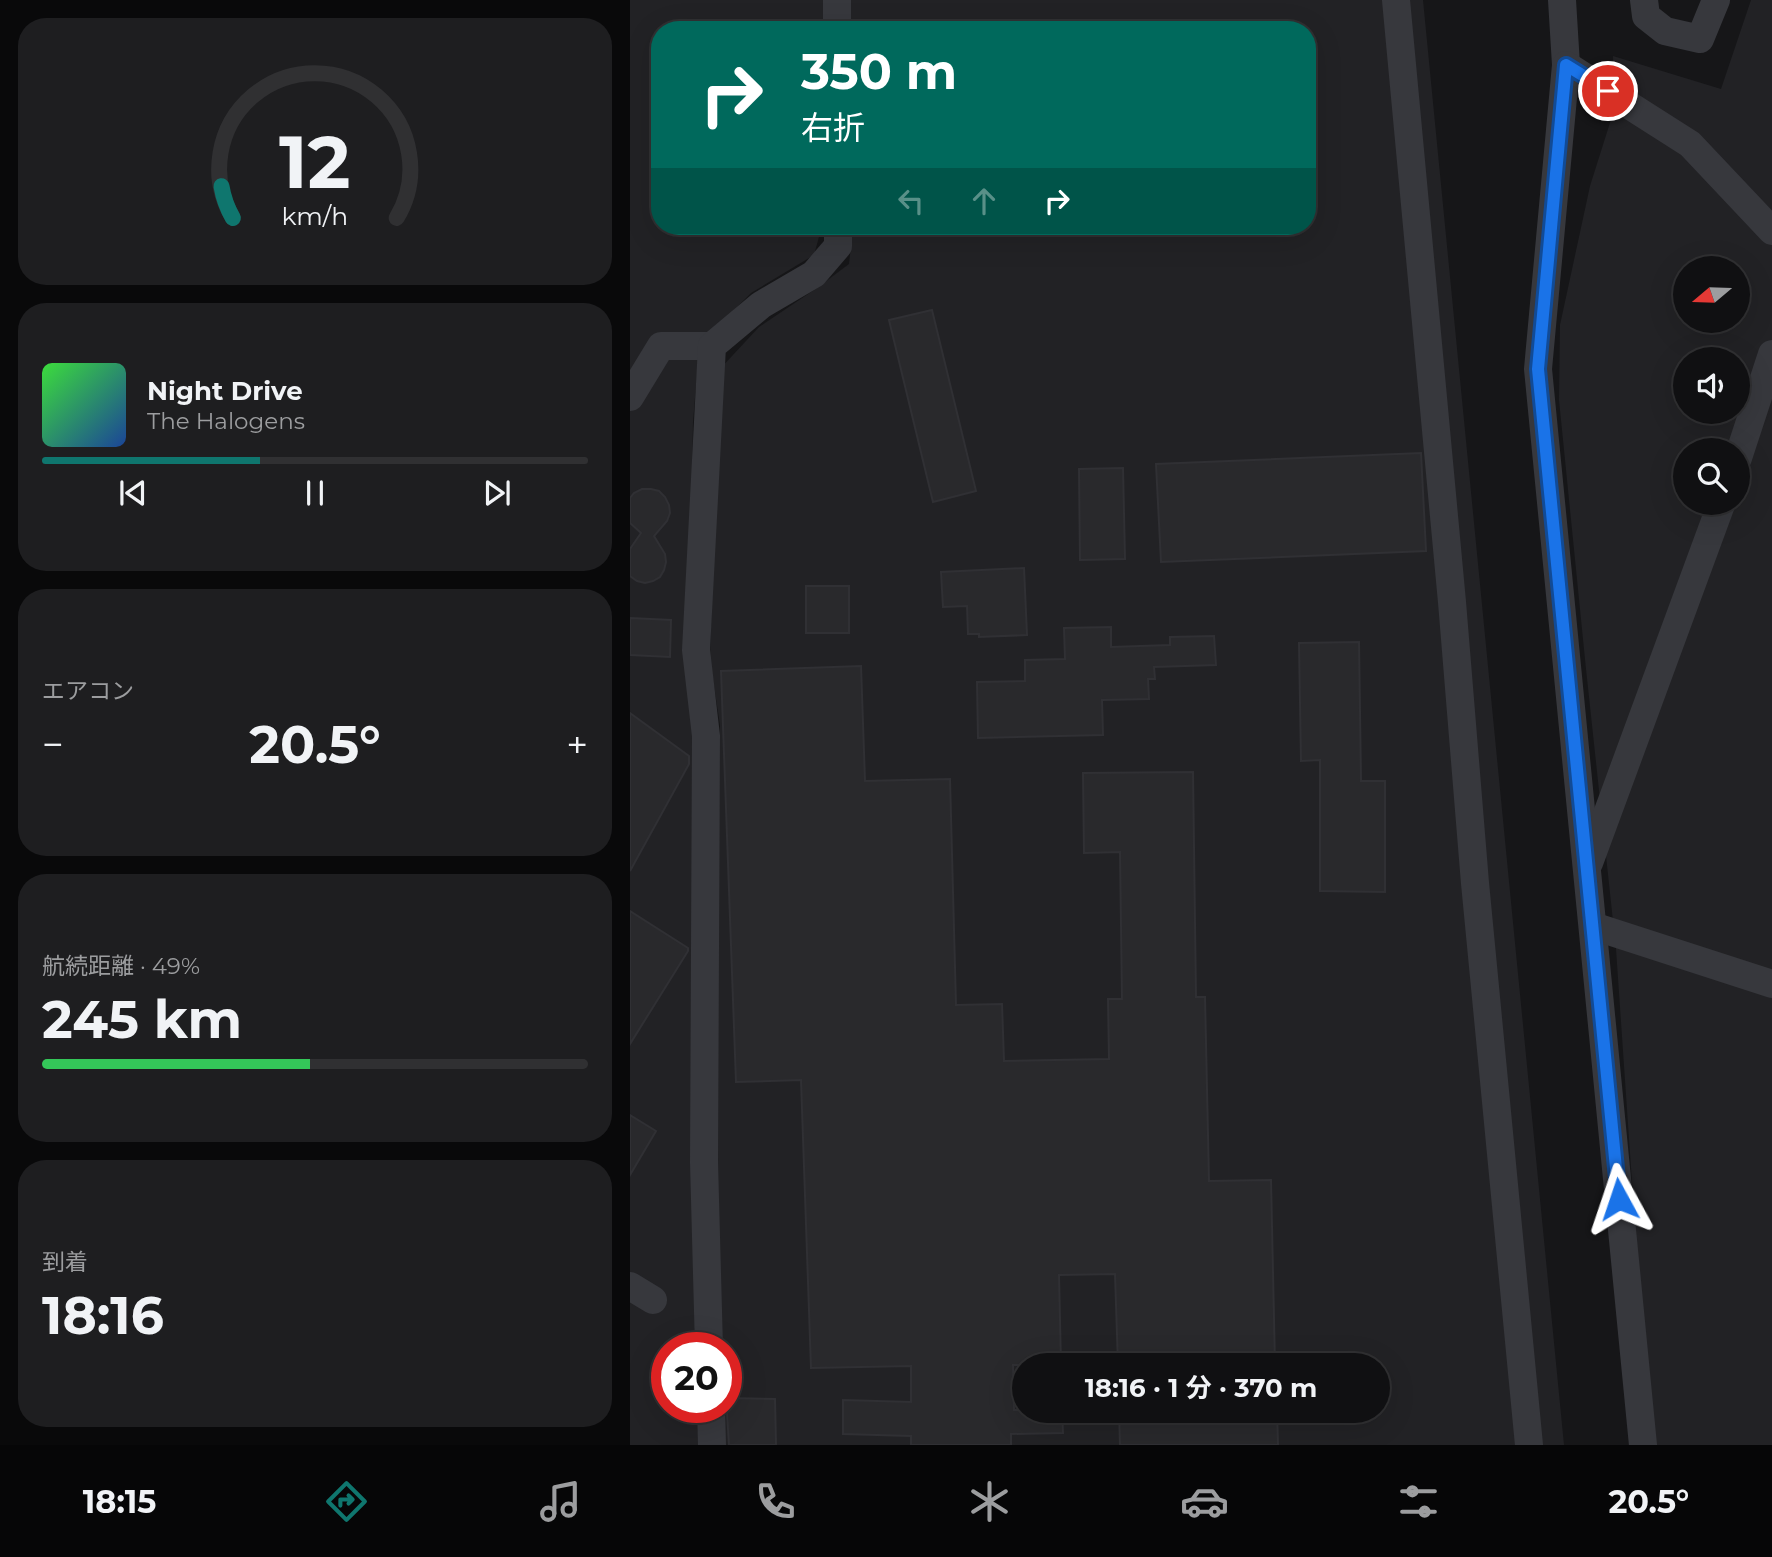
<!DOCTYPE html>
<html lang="ja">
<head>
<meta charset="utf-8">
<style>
  :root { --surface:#101012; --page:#1e1e20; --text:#f1f3f6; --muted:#9c9d9f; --line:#303032; --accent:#0f766e }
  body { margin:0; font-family:Montserrat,"Noto Sans JP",sans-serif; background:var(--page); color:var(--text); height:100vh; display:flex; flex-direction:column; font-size:26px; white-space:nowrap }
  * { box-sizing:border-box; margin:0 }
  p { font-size:23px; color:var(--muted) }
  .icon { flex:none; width:38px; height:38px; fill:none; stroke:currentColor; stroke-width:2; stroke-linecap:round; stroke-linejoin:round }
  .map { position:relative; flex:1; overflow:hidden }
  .panel { display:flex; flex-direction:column; gap:18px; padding:18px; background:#09090a; width:630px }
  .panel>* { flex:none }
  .banner { position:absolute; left:21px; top:21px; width:665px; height:214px; border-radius:28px; box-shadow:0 7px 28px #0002,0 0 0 2px var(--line); background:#00695c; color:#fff; overflow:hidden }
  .needle { width:46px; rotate:251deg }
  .buttons { position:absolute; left:1043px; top:256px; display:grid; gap:14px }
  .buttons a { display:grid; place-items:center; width:77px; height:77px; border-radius:50%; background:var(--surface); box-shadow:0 7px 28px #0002,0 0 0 2px var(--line); font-size:35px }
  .speed { position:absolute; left:21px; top:1332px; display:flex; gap:14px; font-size:35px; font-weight:700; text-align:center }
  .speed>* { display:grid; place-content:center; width:91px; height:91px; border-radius:50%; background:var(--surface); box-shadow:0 7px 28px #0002,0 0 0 2px var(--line); line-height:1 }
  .speed .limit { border:10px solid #d22; background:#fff; color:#111 }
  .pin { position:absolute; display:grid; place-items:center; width:60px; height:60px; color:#fff; margin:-30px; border:4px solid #fff; border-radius:50%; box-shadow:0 2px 7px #0007 }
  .me { position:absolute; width:77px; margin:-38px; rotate:355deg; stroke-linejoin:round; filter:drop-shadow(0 0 5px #0008) }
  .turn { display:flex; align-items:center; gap:24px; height:147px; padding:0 35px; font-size:32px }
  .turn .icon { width:91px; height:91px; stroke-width:2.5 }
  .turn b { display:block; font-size:49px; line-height:60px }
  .lanes { display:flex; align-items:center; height:66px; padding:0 35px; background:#0003; justify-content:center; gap:35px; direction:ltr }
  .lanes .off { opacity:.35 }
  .big { font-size:52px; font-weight:700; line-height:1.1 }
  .panel .widget { flex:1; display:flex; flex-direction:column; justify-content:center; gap:10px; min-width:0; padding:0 24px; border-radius:28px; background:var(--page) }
  .panel .dial { align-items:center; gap:0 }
  .dial svg { height:182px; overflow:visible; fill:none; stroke:var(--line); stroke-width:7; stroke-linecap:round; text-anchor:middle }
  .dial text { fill:var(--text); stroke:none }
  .song { display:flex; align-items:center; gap:21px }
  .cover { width:84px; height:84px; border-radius:10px; background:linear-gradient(135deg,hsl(120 70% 55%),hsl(220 70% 35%)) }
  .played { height:7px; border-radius:4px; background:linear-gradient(90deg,var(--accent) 40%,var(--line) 40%) }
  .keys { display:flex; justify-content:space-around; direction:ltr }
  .heat { display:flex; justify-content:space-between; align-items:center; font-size:38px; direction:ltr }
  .charge { height:10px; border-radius:5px; background:linear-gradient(90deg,#34c759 49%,var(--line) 0) }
  .trip { position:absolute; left:382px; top:1353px; width:378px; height:70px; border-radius:35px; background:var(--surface); box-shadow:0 7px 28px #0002,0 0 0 2px var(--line); font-weight:700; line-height:70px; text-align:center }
  .menu { display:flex; height:112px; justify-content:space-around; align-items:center; background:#060607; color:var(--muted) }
  .menu .icon { width:49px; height:49px }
  .menu .selected { color:var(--accent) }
  .menu b { font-size:32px; color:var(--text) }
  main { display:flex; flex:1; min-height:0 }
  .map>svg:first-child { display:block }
  .built { fill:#222225; fill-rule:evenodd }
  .building { fill:#29292c; stroke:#303034; stroke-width:2 }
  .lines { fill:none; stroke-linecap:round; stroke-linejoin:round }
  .minor { stroke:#37383d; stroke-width:28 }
  .route-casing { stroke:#114b97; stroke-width:18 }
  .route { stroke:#1a73e8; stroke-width:12 }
</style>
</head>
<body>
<main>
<section class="panel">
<div class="widget dial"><svg viewBox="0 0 100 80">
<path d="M14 69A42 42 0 1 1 86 69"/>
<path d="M14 69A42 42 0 0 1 9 55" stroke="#0f766e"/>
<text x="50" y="56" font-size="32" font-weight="700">12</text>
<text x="50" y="72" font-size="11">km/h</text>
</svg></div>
<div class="widget">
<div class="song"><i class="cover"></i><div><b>Night Drive</b><p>The Halogens</p></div></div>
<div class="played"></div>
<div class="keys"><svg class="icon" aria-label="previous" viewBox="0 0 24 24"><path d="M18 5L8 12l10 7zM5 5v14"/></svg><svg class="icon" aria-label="pause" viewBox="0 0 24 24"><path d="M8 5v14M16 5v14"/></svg><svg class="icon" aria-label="next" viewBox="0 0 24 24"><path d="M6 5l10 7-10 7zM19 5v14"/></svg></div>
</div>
<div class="widget"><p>エアコン</p>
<div class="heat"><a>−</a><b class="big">20.5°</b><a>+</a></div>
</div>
<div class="widget"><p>航続距離 · 49%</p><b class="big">245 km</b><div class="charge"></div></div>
<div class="widget"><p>到着</p><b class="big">18:16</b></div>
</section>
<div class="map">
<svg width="1142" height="1445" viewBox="0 0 1142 1445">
  <rect width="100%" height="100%" fill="#161618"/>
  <g class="built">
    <path d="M 0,0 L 195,0 L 195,30 L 30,30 L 30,226 L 192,226 L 184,255 L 121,293 L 80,334 L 69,349 L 63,422 L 59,644 L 71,721 L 74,1347 L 37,1348 L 37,1407 L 75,1407 L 75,1445 L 0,1445 Z"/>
    <path d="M 216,0 L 793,0 L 934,1445 L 94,1445 L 93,1407 L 96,1407 L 96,1348 L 91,1347 L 85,1164 L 90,725 L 80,659 L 89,370 L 129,327 L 187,288 L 219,264 L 223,226 L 677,226 L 677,30 L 217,30 ZM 394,1365 L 747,1365 L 747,1410 L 394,1410 Z"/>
    <path d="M 1121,0 L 1142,0 L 1142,1445 L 1020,1445 L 986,949 L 956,669 L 929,400 L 930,325 L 960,186 L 984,110 L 983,56 L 1091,89 ZM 1055,268 L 1108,268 L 1108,320 L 1055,320 ZM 1055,359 L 1108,359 L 1108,411 L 1055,411 ZM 1055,450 L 1108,450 L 1108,502 L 1055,502 Z"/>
  </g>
  <g class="building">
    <path d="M 302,310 L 346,491 L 303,502 L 259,320 Z"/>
    <path d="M 791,453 L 796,551 L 531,562 L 526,464 Z"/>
    <path d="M 493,468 L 495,559 L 450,560 L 449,469 Z"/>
    <path d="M 12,489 L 21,489 L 29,491 L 35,497 L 39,505 L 40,513 L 37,521 L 24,536 L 35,554 L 36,562 L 34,570 L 30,577 L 23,581 L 15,583 L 7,581 L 0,576 L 0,549 L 11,533 L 0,523 L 0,498 L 4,493 Z"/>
    <path d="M 394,568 L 397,635 L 349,637 L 349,634 L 338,634 L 337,606 L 313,607 L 311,572 Z"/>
    <rect x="176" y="586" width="43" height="47"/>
    <path d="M 0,618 L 41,620 L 40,657 L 0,655 Z"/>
    <path d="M 481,627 L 481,647 L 540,645 L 540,637 L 584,636 L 586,665 L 524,667 L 525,679 L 518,679 L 519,699 L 472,700 L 473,735 L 348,738 L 347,682 L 395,681 L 395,660 L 435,659 L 434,628 Z"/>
    <path d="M 729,642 L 731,781 L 755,781 L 755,892 L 690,891 L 690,760 L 671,761 L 669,643 Z"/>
    <path d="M 231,666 L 235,781 L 320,779 L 326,1005 L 372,1004 L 374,1061 L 479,1059 L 478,999 L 492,999 L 490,852 L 454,853 L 453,773 L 563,772 L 566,997 L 575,997 L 579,1181 L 641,1180 L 645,1365 L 488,1365 L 485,1274 L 429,1275 L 431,1365 L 383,1365 L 384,1410 L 432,1410 L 433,1433 L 381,1434 L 381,1445 L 281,1445 L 281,1436 L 213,1434 L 213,1400 L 281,1402 L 281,1366 L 181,1368 L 171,1080 L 106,1082 L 91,671 Z"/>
    <path d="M 0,713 L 59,756 L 59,764 L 0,871 Z"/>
    <path d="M 0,911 L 58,948 L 58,951 L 0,1044 Z"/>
    <path d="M 0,1115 L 26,1131 L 0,1175 Z"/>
    <path d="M 96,1398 L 145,1399 L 146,1445 L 99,1445 Z"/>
    <path d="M 489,1410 L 647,1410 L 648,1445 L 490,1445 Z"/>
  </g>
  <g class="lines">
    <g class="minor">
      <path d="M 207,0 L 207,30"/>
      <path d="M 766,0 L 822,602 L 845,883 L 899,1445"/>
      <path d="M 932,0 L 936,65 L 908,369 L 1013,1445"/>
      <path d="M 1014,0 L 1016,16 L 1035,31 L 1070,39 L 1086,0"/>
      <path d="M 936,65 L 1060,144 L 1142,231"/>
      <path d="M 0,397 L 31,346 L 82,346"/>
      <path d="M 1108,458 L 1142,354"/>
      <path d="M 959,863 L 1092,502"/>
      <path d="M 963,926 L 1142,984"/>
      <path d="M 0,1286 L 23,1300"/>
      <path d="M 79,1348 L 74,1162 L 76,736 L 66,650 L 82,346 L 131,305 L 184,274 L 208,246 L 208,226"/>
      <path d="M 81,1407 L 82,1445"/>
    </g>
  </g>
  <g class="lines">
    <g class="route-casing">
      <path id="route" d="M 978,91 L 936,65 L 908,369 L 989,1199"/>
    </g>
    <use href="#route" class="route"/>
  </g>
</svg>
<div class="buttons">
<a><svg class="needle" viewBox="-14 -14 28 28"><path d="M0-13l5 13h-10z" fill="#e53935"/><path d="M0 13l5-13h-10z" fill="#9c9d9f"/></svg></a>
<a><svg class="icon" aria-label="sound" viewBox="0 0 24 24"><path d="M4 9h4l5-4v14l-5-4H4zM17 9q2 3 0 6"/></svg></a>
<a><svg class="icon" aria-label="search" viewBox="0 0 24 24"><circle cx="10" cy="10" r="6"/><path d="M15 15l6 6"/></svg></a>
</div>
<div class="speed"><div class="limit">20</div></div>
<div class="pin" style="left:978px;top:91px;background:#d93025"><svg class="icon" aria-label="arrive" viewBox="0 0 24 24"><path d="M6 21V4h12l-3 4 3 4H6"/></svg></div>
<svg class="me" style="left:989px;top:1199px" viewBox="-20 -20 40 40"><path d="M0-17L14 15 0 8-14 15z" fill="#1a73e8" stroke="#fff" stroke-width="4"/></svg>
<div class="trip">18:16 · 1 分 · 370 m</div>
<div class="banner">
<div class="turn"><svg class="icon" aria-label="right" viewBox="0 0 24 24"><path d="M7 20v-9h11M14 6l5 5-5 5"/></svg><div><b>350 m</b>右折</div></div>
<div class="lanes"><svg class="icon off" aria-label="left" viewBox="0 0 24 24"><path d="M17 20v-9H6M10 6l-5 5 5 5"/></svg><svg class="icon off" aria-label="ahead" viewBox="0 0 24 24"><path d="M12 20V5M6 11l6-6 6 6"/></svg><svg class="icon" aria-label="right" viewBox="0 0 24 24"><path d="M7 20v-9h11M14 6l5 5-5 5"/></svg></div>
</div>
</div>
</main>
<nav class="menu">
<b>18:15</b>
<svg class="icon selected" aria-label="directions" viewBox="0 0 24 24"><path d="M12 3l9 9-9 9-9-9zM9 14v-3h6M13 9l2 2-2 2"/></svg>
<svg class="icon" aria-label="music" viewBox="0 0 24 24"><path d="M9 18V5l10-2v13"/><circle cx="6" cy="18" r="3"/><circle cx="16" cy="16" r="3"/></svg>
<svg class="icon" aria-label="phone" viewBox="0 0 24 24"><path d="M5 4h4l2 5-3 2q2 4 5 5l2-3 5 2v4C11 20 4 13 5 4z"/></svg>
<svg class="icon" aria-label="climate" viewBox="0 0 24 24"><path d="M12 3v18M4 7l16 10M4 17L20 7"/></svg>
<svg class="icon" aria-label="car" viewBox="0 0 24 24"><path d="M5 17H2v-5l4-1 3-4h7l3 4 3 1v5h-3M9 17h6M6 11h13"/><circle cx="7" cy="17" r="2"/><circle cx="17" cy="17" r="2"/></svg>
<svg class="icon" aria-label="filters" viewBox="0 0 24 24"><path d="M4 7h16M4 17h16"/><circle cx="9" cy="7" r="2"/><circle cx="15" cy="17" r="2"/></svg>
<b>20.5°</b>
</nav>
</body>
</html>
